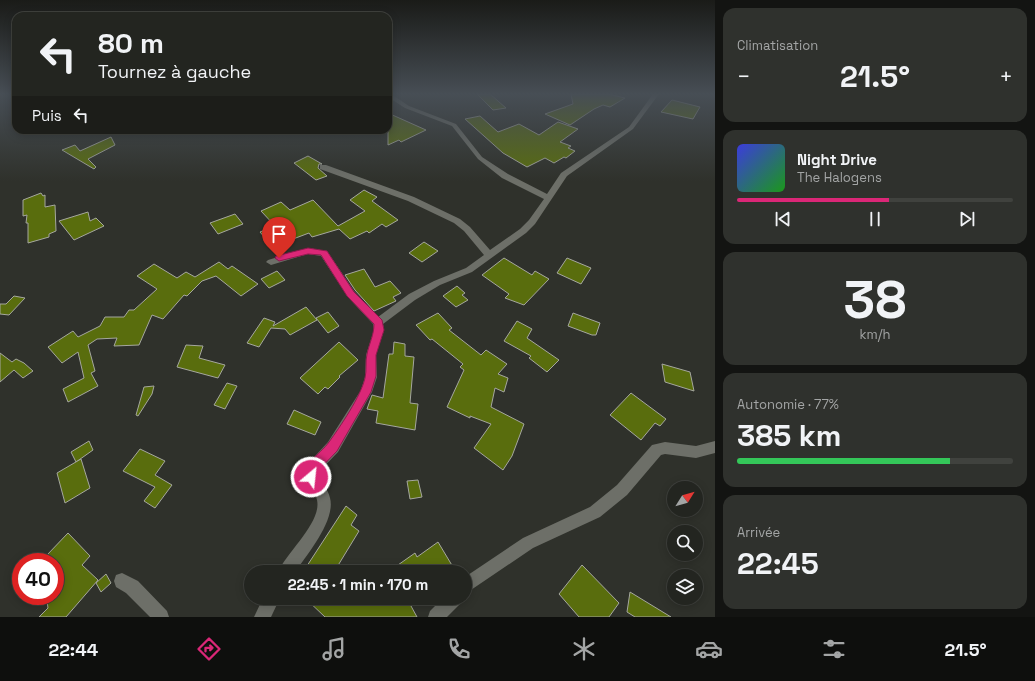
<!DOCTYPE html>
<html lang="fr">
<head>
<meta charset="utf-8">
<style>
  :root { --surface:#232520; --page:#2f312d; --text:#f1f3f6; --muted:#a3a5a5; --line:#40423e; --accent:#db2777 }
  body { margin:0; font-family:"Space Grotesk",sans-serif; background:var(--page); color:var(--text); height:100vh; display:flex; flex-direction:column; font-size:15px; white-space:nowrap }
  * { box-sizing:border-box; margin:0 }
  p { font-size:13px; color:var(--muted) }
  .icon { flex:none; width:22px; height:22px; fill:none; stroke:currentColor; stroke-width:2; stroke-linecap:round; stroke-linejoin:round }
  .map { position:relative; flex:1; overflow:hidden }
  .side { display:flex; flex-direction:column; gap:8px; padding:8px; background:#131412; width:320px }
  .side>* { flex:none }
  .banner { position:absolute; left:12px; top:12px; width:380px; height:122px; border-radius:12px; box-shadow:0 2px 10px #0003,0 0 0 1px var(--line); background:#232520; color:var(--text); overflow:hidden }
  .needle { width:26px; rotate:53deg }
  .tools { position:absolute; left:667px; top:481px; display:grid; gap:8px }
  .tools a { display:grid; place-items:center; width:36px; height:36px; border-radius:50%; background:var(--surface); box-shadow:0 2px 10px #0003,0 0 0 1px var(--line); font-size:20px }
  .speed { position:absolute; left:12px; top:553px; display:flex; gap:8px; font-size:20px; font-weight:700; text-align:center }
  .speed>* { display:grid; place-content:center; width:52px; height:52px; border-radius:50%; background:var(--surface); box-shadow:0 2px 10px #0003,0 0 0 1px var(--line); line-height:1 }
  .speed .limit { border:6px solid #d22; background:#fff; color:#111 }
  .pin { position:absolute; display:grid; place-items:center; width:34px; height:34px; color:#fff; margin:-41px -17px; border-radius:50% 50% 50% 0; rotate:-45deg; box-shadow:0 0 4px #0007 }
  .pin .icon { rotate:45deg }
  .me { position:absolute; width:44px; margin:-22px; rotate:28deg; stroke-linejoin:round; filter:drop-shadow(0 0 3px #0008) }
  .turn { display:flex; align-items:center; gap:14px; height:84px; padding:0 20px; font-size:18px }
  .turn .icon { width:52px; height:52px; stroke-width:2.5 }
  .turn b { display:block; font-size:28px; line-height:34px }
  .then { display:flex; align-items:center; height:38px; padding:0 20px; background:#0003; gap:8px; font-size:15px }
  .big { font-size:30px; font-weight:800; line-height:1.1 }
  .side .widget { flex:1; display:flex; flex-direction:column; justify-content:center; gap:6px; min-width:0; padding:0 14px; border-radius:12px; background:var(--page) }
  .side .dial { align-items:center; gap:0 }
  .dial b { font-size:52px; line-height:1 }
  .song { display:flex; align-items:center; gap:12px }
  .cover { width:48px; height:48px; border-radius:6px; background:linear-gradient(135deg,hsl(240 70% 55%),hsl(120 70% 35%)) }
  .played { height:4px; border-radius:2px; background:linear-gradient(90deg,var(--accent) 55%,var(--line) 55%) }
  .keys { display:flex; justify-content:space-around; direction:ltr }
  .heat { display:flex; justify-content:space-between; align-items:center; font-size:22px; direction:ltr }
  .charge { height:6px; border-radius:3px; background:linear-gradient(90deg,#34c759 77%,var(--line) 0) }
  .trip { position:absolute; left:244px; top:565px; width:228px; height:40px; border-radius:20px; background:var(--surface); box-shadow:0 2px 10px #0003,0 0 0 1px var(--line); font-weight:800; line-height:40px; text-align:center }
  .tabs { display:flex; height:64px; justify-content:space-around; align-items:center; background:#0e0f0d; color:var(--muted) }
  .tabs .icon { width:28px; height:28px }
  .tabs .on { color:var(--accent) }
  .tabs b { font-size:18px; color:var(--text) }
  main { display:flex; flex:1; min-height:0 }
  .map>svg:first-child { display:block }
  .building { fill:#596d0d; stroke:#a5a79f }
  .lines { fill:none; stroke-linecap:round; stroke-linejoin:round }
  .minor { fill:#6d6f68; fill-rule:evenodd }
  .route { fill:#db2777; stroke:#8e194d }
</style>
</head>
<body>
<main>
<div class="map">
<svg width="715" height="617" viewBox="0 0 715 617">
  <rect width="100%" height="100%" fill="#2f312b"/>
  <g class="building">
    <path d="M 477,94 L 490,94 L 506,108 L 493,110 Z"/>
    <path d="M 571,94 L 608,94 L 625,98 L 610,107 L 603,105 L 594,109 L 570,125 L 545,114 L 573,104 Z"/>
    <path d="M 672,100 L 700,107 L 693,119 L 661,112 Z"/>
    <path d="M 388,113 L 426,130 L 401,142 L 399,140 L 388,145 Z"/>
    <path d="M 480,116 L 498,132 L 519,124 L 539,135 L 558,122 L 578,129 L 560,142 L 571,146 L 568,148 L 575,151 L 566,158 L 564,157 L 554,163 L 545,158 L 527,167 L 503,153 L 465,119 Z"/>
    <path d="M 111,137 L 115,145 L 88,159 L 96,167 L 94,169 L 62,150 L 75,145 L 80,151 Z"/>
    <path d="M 308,156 L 322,164 L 319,164 L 318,168 L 327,176 L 316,180 L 294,163 Z"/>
    <path d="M 364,190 L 377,197 L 372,201 L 398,220 L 386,227 L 382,224 L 369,233 L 367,231 L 350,239 L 339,229 L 312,237 L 309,233 L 285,242 L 283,239 L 271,245 L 260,232 L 275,226 L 261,211 L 281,202 L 290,210 L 313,200 L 338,226 L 365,211 L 350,200 Z"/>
    <path d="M 41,193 L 43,196 L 45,195 L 45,207 L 55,205 L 56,231 L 49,234 L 49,237 L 28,243 L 28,223 L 26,223 L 27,215 L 23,216 L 23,200 Z"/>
    <path d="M 88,212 L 90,221 L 96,218 L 104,226 L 74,240 L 59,221 Z"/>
    <path d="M 235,214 L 243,224 L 218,234 L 210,223 Z"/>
    <path d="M 424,242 L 438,251 L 422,262 L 409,253 Z"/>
    <path d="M 504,258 L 532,275 L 535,271 L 549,279 L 524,305 L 505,298 L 509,294 L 482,275 Z"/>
    <path d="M 567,258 L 591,268 L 581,284 L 557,273 Z"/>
    <path d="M 219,262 L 228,269 L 232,266 L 258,284 L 241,296 L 216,276 L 202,281 L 187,296 L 184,295 L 163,319 L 152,315 L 139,345 L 114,346 L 117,338 L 97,339 L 88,345 L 95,371 L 91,373 L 98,386 L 68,402 L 63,389 L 84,378 L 78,352 L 62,363 L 48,347 L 73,331 L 78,337 L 100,326 L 105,317 L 124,317 L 129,310 L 134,310 L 157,289 L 137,276 L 154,264 L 177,278 L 186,272 L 195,277 Z"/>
    <path d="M 364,269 L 375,287 L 390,281 L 401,293 L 393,297 L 396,301 L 374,311 L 355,290 L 345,275 Z"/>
    <path d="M 277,271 L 285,280 L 269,288 L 261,279 Z"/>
    <path d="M 457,286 L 465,293 L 462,295 L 468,300 L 456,307 L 443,296 Z"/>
    <path d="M 14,296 L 25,298 L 9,315 L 0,314 L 0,304 L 6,304 Z"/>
    <path d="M 306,307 L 317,320 L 290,335 L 285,329 L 271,328 L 259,347 L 247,343 L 264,318 L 275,322 L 273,326 Z"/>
    <path d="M 328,312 L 339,326 L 328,333 L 316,318 Z"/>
    <path d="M 438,313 L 452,328 L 449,330 L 481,355 L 486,350 L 507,364 L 498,374 L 508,378 L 504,392 L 495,388 L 491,407 L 524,424 L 512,456 L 503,470 L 474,448 L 491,424 L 470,416 L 470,418 L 447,407 L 464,370 L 460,367 L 463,364 L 432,339 L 430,340 L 416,325 Z"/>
    <path d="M 573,313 L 600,323 L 596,335 L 592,335 L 568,326 Z"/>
    <path d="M 517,321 L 532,329 L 527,338 L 559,360 L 547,372 L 529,358 L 531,356 L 504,341 Z"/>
    <path d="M 339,342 L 358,360 L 339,376 L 340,377 L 328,389 L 325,387 L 318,394 L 300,378 Z"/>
    <path d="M 394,342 L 405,344 L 405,356 L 414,357 L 410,403 L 418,404 L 415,430 L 376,423 L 378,411 L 367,409 L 372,395 L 383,398 L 389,354 L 393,354 Z"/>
    <path d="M 186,345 L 203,346 L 199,358 L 225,365 L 218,378 L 177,367 Z"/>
    <path d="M 0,353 L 12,362 L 16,359 L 24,363 L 33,371 L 23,378 L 14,370 L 0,382 Z"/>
    <path d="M 662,364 L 690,372 L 694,391 L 665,382 Z"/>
    <path d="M 227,383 L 237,386 L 225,409 L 214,405 Z"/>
    <path d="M 154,386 L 152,394 L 138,416 L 136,415 L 144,387 Z"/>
    <path d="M 631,393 L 666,419 L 660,426 L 655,423 L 641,440 L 610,415 Z"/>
    <path d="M 294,410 L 321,422 L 315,435 L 287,424 Z"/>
    <path d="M 89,441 L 93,450 L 76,462 L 71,452 Z"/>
    <path d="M 140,449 L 165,461 L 155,475 L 172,485 L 155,508 L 144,501 L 155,487 L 123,471 Z"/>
    <path d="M 81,459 L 90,488 L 65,503 L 57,473 Z"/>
    <path d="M 418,480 L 422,497 L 410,499 L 407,481 Z"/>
    <path d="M 346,506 L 357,515 L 351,525 L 359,531 L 334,572 L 303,572 Z"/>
    <path d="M 68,533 L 90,556 L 82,565 L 98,580 L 66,617 L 39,617 L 48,608 L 47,601 L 55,596 L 55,585 L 64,575 L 55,565 L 55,562 L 53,562 L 47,555 Z"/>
    <path d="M 438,542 L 456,572 L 388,572 L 415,553 L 417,557 Z"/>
    <path d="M 582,565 L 619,603 L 609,617 L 579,617 L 559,594 Z"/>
    <path d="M 106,574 L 111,583 L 101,592 L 96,583 Z"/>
    <path d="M 630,592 L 671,617 L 635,617 L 627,612 Z"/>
    <path d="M 305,598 L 422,598 L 411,606 L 417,617 L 325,617 Z"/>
  </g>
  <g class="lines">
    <g class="minor">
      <path d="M 388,94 L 391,94 L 409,106 L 456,124 L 482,157 L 508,174 L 547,194 L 561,173 L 629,127 L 653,94 L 659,94 L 633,129 L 567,176 L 535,224 L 526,233 L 472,272 L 440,285 L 415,300 L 383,324 L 384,330 L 376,355 L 377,377 L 372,392 L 338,452 L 317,474 C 321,482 328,489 330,498 C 336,520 307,555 295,572 L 278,572 C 287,552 322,522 317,500 C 315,490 306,482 303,472 L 305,467 L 328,442 L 361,390 L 365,377 L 366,355 L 374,330 L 373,324 L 348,297 L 321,256 L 308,254 L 271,265 L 266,262 L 268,260 L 308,248 L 327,251 L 354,291 L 378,317 L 409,294 L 434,281 L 466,268 L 484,255 L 464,231 L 454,223 L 408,201 L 320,169 L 320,165 L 326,165 L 414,197 L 460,219 L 470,227 L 490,250 L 520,229 L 529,220 L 544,199 L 502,178 L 478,159 L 452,126 L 405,108 L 388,97 Z"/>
      <path d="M 201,130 L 208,130 L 209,132 L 206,134 Z"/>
      <path d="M 715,441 L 715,453 L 696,458 L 665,454 L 661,455 L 627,495 L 600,517 L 533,548 L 465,594 L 465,577 L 523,538 L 590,507 L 617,485 L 652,445 L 665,442 L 696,446 Z"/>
      <path d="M 122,573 L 138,581 L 167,611 L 169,617 L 150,617 L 126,593 L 116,587 L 114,581 L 116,575 Z"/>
      <path d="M 263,598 L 280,598 L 271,617 L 254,617 Z"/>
      <path d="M 443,598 L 462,598 L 460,604 L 447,617 L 428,617 L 430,611 Z"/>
    </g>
  </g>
  <linearGradient id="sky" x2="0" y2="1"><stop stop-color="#1a1b18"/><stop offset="0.52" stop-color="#474e55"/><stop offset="1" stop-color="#474e55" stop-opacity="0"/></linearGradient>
  <rect width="715" height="181" fill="url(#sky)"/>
  <path class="route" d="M 308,248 L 327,251 L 354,292 L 382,320 L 384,330 L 376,355 L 376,376 L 371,392 L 337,451 L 316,473 L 315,482 L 311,483 L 306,482 C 299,464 320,455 329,442 C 340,427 361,396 365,378 C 367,370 365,362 367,354 C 369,344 374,335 374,324 L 347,296 L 321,255 L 308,254 L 279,261 L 275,258 L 276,256 Z"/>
</svg>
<div class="tools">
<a><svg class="needle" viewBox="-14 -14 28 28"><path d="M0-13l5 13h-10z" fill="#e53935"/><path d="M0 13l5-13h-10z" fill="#a3a5a5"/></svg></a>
<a><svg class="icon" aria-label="search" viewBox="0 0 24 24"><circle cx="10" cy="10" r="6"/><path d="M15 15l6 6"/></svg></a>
<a><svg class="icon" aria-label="layers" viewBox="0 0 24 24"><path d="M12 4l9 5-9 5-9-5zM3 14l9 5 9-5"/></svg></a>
</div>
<div class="speed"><div class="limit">40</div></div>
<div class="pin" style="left:279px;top:258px;background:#d93025"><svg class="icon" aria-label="arrive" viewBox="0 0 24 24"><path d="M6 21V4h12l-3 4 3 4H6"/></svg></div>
<svg class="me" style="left:311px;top:477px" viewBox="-20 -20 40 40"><circle r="17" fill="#db2777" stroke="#fff" stroke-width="3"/><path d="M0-11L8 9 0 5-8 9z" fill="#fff"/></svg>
<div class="trip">22:45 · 1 min · 170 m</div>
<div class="banner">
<div class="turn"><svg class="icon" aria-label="left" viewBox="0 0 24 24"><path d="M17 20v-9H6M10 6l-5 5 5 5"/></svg><div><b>80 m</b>Tournez à gauche</div></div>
<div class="then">Puis<svg class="icon" aria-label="left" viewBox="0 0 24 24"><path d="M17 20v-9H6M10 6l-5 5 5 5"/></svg></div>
</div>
</div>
<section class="side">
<div class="widget"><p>Climatisation</p>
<div class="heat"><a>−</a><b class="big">21.5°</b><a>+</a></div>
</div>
<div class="widget">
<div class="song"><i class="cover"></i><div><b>Night Drive</b><p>The Halogens</p></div></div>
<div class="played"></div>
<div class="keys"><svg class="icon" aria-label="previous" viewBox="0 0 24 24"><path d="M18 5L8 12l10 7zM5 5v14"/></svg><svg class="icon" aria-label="pause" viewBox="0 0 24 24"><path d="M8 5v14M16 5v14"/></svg><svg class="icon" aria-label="next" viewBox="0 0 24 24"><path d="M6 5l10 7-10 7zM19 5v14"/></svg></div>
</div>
<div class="widget dial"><b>38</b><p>km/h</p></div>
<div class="widget"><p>Autonomie · 77%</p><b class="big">385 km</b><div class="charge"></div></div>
<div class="widget"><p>Arrivée</p><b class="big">22:45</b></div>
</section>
</main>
<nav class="tabs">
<b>22:44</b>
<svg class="icon on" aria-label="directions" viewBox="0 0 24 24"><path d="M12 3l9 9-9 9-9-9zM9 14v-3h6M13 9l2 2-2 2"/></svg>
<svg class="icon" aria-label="music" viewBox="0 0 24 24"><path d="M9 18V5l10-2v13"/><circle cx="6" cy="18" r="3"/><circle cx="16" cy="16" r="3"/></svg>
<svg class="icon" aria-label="phone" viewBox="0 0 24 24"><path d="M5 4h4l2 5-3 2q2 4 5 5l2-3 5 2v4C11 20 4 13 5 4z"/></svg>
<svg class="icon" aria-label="climate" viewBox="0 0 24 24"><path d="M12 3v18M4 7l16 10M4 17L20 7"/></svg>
<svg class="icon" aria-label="car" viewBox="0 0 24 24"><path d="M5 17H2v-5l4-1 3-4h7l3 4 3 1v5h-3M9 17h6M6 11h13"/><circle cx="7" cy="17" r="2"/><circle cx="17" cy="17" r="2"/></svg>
<svg class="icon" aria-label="filters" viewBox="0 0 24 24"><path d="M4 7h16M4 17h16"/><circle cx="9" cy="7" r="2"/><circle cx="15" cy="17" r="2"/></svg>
<b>21.5°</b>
</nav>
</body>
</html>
